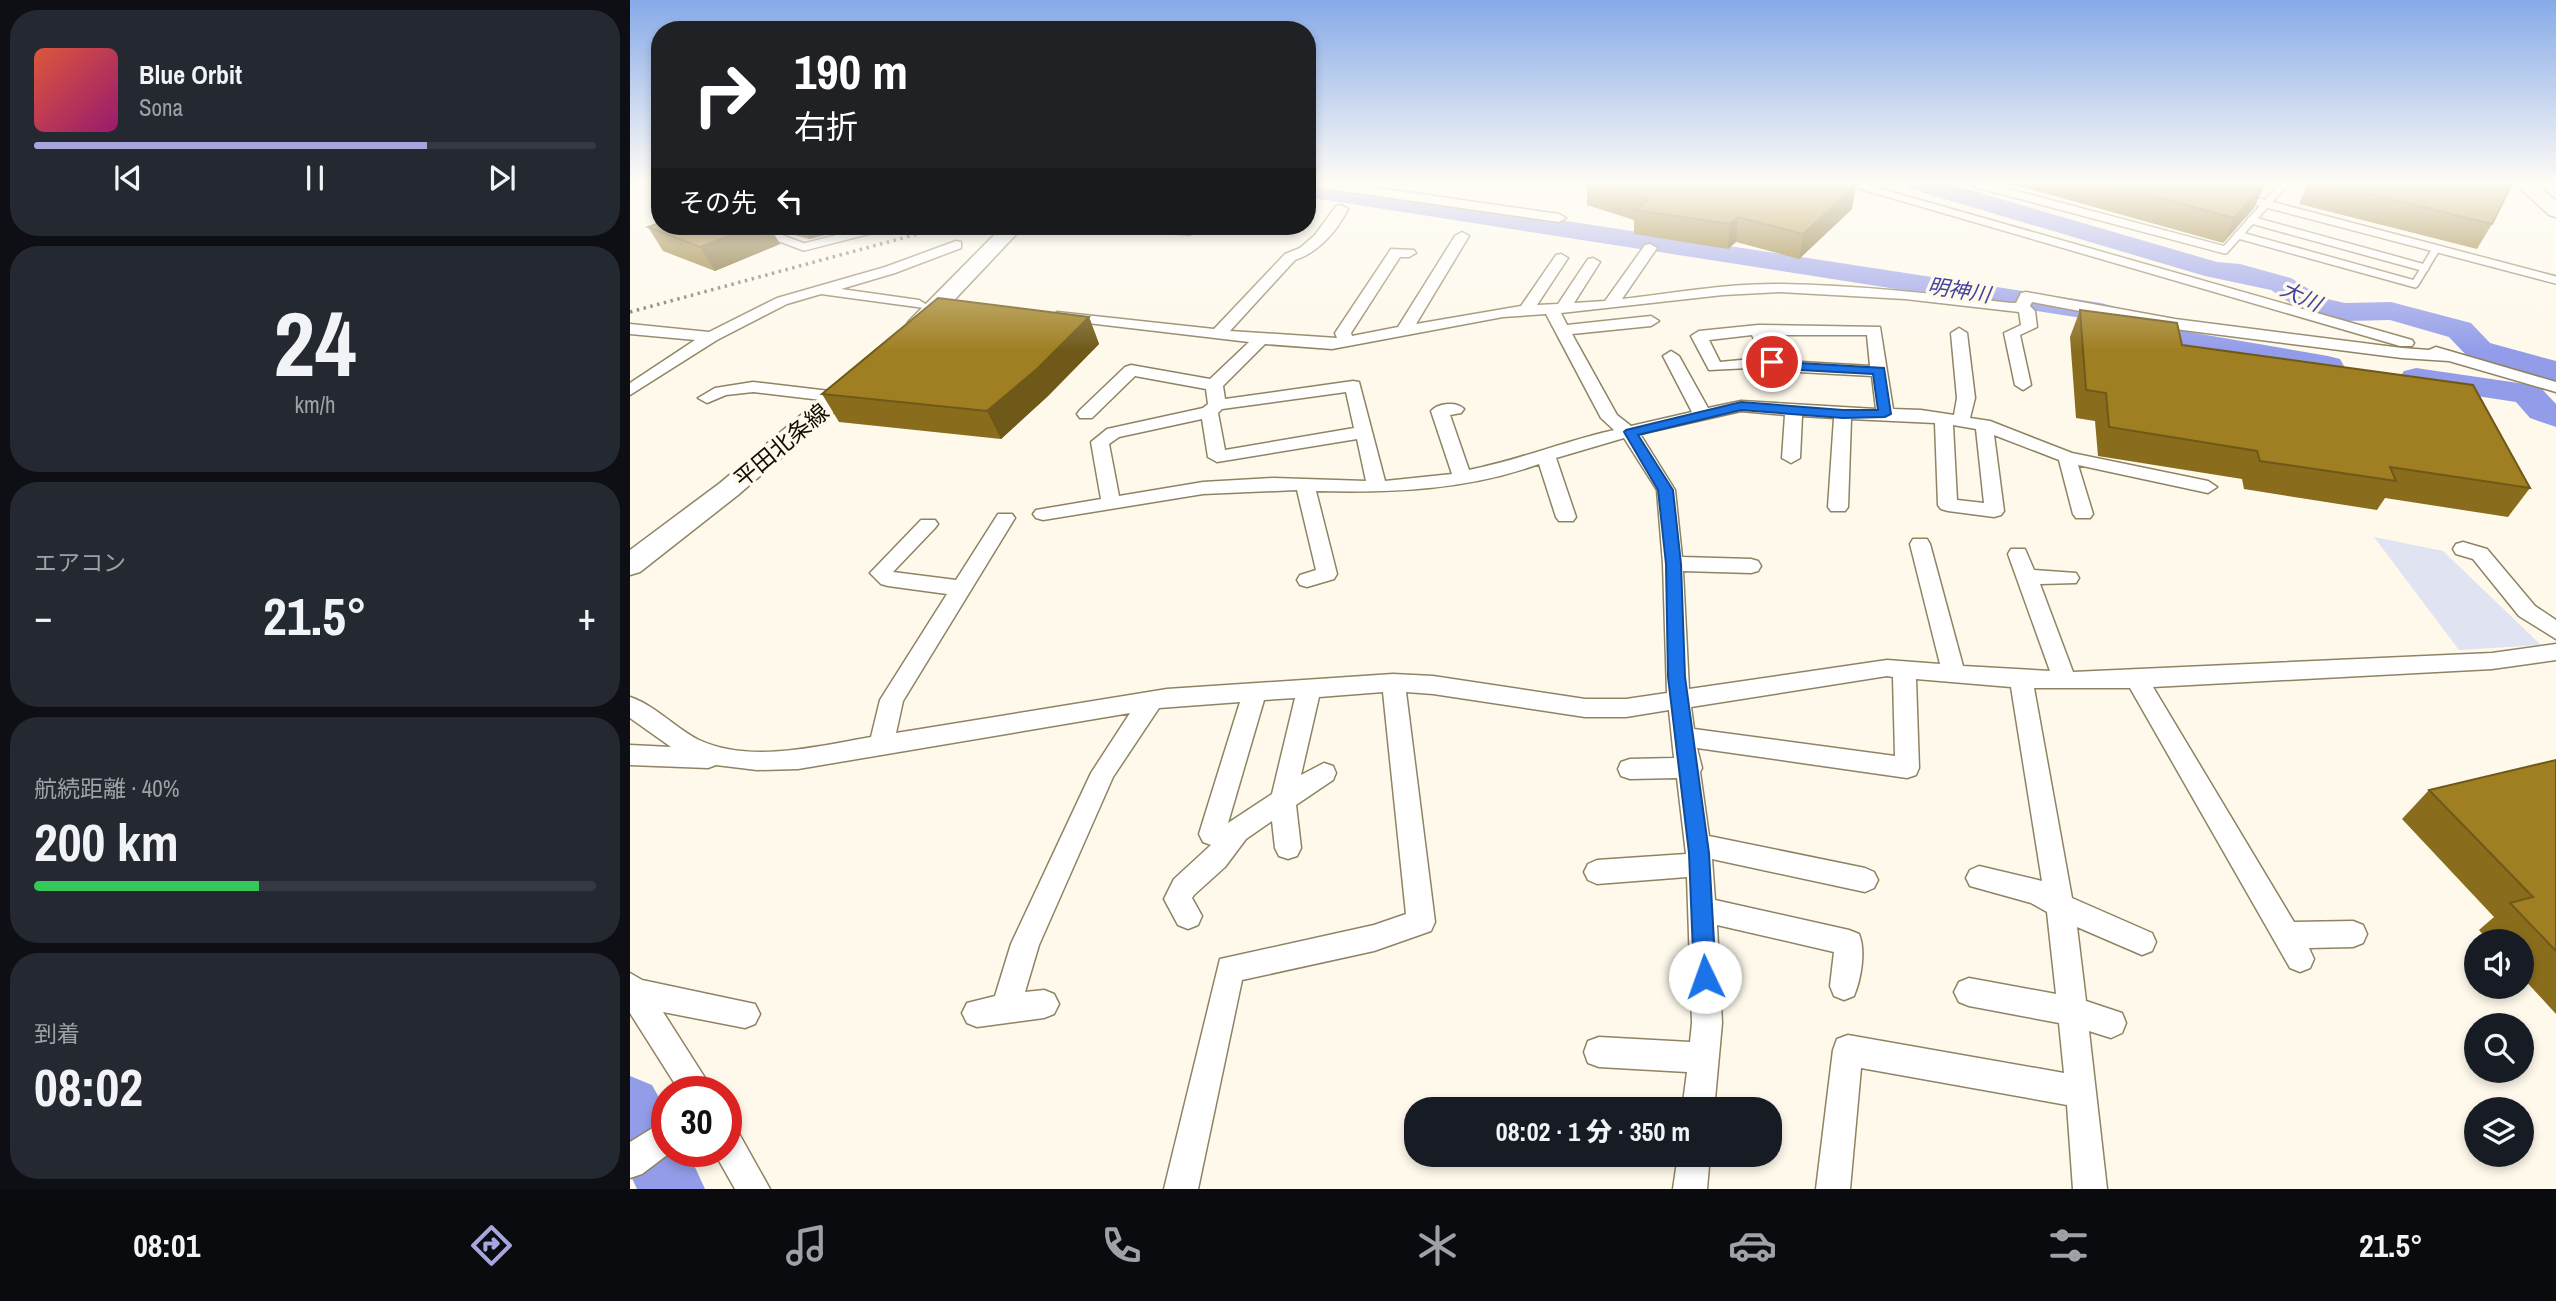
<!DOCTYPE html>
<html lang="ja">
<head>
<meta charset="utf-8">
<style>
  :root { --surface:#171b24; --page:#242831; --text:#f1f3f6; --muted:#9ea1a6; --line:#363941; --accent:#a6a5dc }
  body { margin:0; font-family:"Archivo Narrow","Noto Sans JP",sans-serif; background:var(--page); color:var(--text); height:100vh; display:flex; flex-direction:column; font-size:26px; white-space:nowrap }
  * { box-sizing:border-box; margin:0 }
  p { font-size:23px; color:var(--muted) }
  .icon { flex:none; width:38px; height:38px; fill:none; stroke:currentColor; stroke-width:2; stroke-linecap:round; stroke-linejoin:round }
  .map { position:relative; flex:1; overflow:hidden }
  .panel { display:flex; flex-direction:column; gap:10px; padding:10px; background:#0d0f14; width:630px }
  .panel>* { flex:none }
  .hud { position:absolute; left:21px; top:21px; width:665px; height:214px; border-radius:28px; box-shadow:0 4px 10px #0003; background:#202124; color:#fff; overflow:hidden }
  .tools { position:absolute; left:1834px; top:929px; display:grid; gap:14px }
  .tools a { display:grid; place-items:center; width:70px; height:70px; border-radius:50%; background:var(--surface); box-shadow:0 4px 10px #0003; font-size:35px }
  .speed { position:absolute; left:21px; top:1076px; display:flex; gap:14px; font-size:35px; font-weight:700; text-align:center }
  .speed>* { display:grid; place-content:center; width:91px; height:91px; border-radius:50%; background:var(--surface); box-shadow:0 4px 10px #0003; line-height:1 }
  .speed .limit { border:10px solid #d22; background:#fff; color:#111 }
  .pin { position:absolute; display:grid; place-items:center; width:60px; height:60px; color:#fff; margin:-30px; border:4px solid #fff; border-radius:50%; box-shadow:0 2px 7px #0007 }
  .me { position:absolute; width:77px; margin:-38px; rotate:357deg; stroke-linejoin:round; filter:drop-shadow(0 0 5px #0008) }
  .turn { display:flex; align-items:center; gap:24px; height:147px; padding:0 28px; font-size:32px }
  .turn .icon { width:91px; height:91px; stroke-width:2.5 }
  .turn b { display:block; font-size:49px; line-height:60px }
  .then { display:flex; align-items:center; height:66px; padding:0 28px; background:#0003; gap:14px; font-size:26px }
  .big { font-size:52px; font-weight:800; line-height:1.1 }
  .panel .widget { flex:1; display:flex; flex-direction:column; justify-content:center; gap:10px; min-width:0; padding:0 24px; border-radius:28px; background:var(--page) }
  .panel .dial { align-items:center; gap:0 }
  .dial b { font-size:91px; line-height:1 }
  .song { display:flex; align-items:center; gap:21px }
  .cover { width:84px; height:84px; border-radius:10px; background:linear-gradient(135deg,hsl(10 70% 55%),hsl(320 70% 35%)) }
  .played { height:7px; border-radius:4px; background:linear-gradient(90deg,var(--accent) 70%,var(--line) 70%) }
  .keys { display:flex; justify-content:space-around; direction:ltr }
  .heat { display:flex; justify-content:space-between; align-items:center; font-size:38px; direction:ltr }
  .charge { height:10px; border-radius:5px; background:linear-gradient(90deg,#34c759 40%,var(--line) 0) }
  .trip { position:absolute; left:774px; top:1097px; width:378px; height:70px; border-radius:28px; background:var(--surface); box-shadow:0 4px 10px #0003; font-weight:800; line-height:70px; text-align:center }
  .dock { display:flex; height:112px; justify-content:space-around; align-items:center; background:#090b0e; color:var(--muted) }
  .dock .icon { width:49px; height:49px }
  .dock .selected { color:var(--accent) }
  .dock b { font-size:32px; color:var(--text) }
  main { display:flex; flex:1; min-height:0 }
  .map>svg:first-child { display:block }
  .green { fill:#e0e3f2 }
  .lines { fill:none; stroke-linecap:round; stroke-linejoin:round }
  .river { fill:#939ce9; fill-rule:evenodd }
  .lane-casing { stroke:#8f8363; stroke-width:10 }
  .street-casing { stroke:#8f8363; stroke-width:3 }
  .secondary-casing { stroke:#8f8363; stroke-width:3 }
  .lane { stroke:#fff; stroke-width:7 }
  .street { fill:#fff; fill-rule:evenodd }
  .secondary { fill:#fff; fill-rule:evenodd }
  .rail { stroke:#726d62; stroke-width:3.5; stroke-dasharray:2.5 4.5; stroke-linecap:butt }
  .wall { fill:#896d1d }
  .shaded-wall { fill:#6f5918 }
  .building { fill:#9f7f22; stroke:#6f5918; stroke-width:2 }
  .route { fill:#1a73e8; stroke:#114b97; stroke-width:2 }
  .labels { text-anchor:middle; dominant-baseline:central; stroke-width:7; stroke-linejoin:round; paint-order:stroke }
  .far-water-label { font-size:21px; font-style:italic; fill:#42429c; stroke:#fef9eb }
  .street-label { font-size:23px; fill:#110c03; stroke:#fef9eb }
</style>
</head>
<body>
<main>
<section class="panel">
<div class="widget">
<div class="song"><i class="cover"></i><div><b>Blue Orbit</b><p>Sona</p></div></div>
<div class="played"></div>
<div class="keys"><svg class="icon" aria-label="previous" viewBox="0 0 24 24"><path d="M18 5L8 12l10 7zM5 5v14"/></svg><svg class="icon" aria-label="pause" viewBox="0 0 24 24"><path d="M8 5v14M16 5v14"/></svg><svg class="icon" aria-label="next" viewBox="0 0 24 24"><path d="M6 5l10 7-10 7zM19 5v14"/></svg></div>
</div>
<div class="widget dial"><b>24</b><p>km/h</p></div>
<div class="widget"><p>エアコン</p>
<div class="heat"><a>−</a><b class="big">21.5°</b><a>+</a></div>
</div>
<div class="widget"><p>航続距離 · 40%</p><b class="big">200 km</b><div class="charge"></div></div>
<div class="widget"><p>到着</p><b class="big">08:02</b></div>
</section>
<div class="map">
<svg width="1926" height="1189" viewBox="0 0 1926 1189">
  <rect width="100%" height="100%" fill="#fef9eb"/>
  <path class="green" d="M 1744,537 L 1813,551 L 1911,645 L 1829,650 Z"/>
  <g class="lines">
    <g class="river">
      <path d="M 677,184 L 696,184 L 1471,303 L 1520,316 L 1553,331 L 1698,356 L 1710,359 L 1714,366 L 1710,373 L 1698,376 L 1544,348 L 1508,333 L 1471,321 L 677,197 Z"/>
      <path d="M 1278,184 L 1319,184 L 1587,262 L 1610,264 L 1661,278 L 1693,298 L 1715,303 L 1761,302 L 1841,323 L 1860,343 L 1926,361 L 1926,381 L 1838,357 L 1819,337 L 1760,320 L 1715,321 L 1672,311 L 1641,290 L 1575,276 L 1281,189 Z"/>
      <path d="M 1786,368 L 1909,386 L 1926,404 L 1926,427 L 1900,418 L 1886,402 L 1774,385 L 1769,378 L 1774,371 Z"/>
      <path d="M 0,1076 L 22,1085 L 37,1112 L 37,1152 L 58,1152 L 75,1189 L 7,1189 L 0,1174 Z"/>
    </g>
    <g class="lane-casing">
      <g id="lane">
        <path d="M 1347,184 L 1595,250 L 1654,184"/>
        <path d="M 1614,198 L 1926,280"/>
        <path d="M 1621,220 L 1795,268"/>
        <path d="M 118,226 L 174,247 L 256,226"/>
        <path d="M 1608,235 L 1785,284 L 1806,249"/>
      </g>
    </g>
    <g class="street-casing">
      <g id="street">
        <path d="M 686,184 L 721,184 L 929,214 L 936,218 L 929,222 L 692,188 Z"/>
        <path d="M 1213,184 L 1234,184 L 1782,340 L 1784,343 L 1782,346 L 1770,346 Z"/>
        <path d="M 711,205 L 718,209 C 707,231 689,252 665,260 L 600,331 L 707,338 L 705,333 L 761,249 L 784,250 L 786,253 L 779,257 L 770,257 L 721,333 L 722,336 L 768,327 L 825,236 L 832,232 L 839,236 L 786,324 L 891,306 L 926,255 L 931,254 L 938,258 L 907,305 L 928,304 L 958,259 L 963,258 L 970,262 L 944,303 L 975,301 L 1015,245 L 1020,244 L 1027,248 L 992,299 C 1044,293 1098,283 1152,284 C 1228,285 1305,294 1381,303 L 1386,303 L 1391,293 L 1396,292 L 1545,319 L 1772,348 L 1799,350 L 1806,347 L 1926,382 L 1926,392 L 1819,361 L 1772,358 L 1545,329 L 1402,302 L 1400,306 L 1405,311 L 1407,327 L 1390,335 L 1401,385 L 1393,390 L 1385,385 L 1374,333 L 1391,325 L 1389,312 L 1275,299 L 1150,292 L 1093,295 L 931,313 L 937,325 L 1021,316 L 1029,321 L 1021,326 L 942,334 L 987,415 L 1001,426 L 1062,412 L 1033,356 L 1041,351 L 1049,356 L 1078,408 L 1111,401 L 1246,409 L 1242,376 L 1151,371 L 1140,367 L 1079,370 L 1061,336 L 1069,331 L 1128,325 L 1250,327 L 1263,409 L 1291,410 L 1324,415 L 1327,398 L 1321,333 L 1329,328 L 1337,333 L 1345,398 L 1340,418 L 1360,421 L 1442,453 L 1578,481 L 1587,487 L 1578,493 L 1448,465 L 1463,514 L 1460,518 L 1446,518 L 1443,514 L 1429,460 L 1364,435 L 1374,511 L 1371,515 L 1364,517 L 1318,511 L 1311,509 L 1308,505 L 1305,423 L 1221,419 L 1218,507 L 1215,511 L 1201,511 L 1198,507 L 1204,418 L 1172,416 L 1170,458 L 1161,463 L 1152,458 L 1155,415 L 1111,411 L 1010,434 L 1045,490 L 1052,557 L 1121,559 L 1128,561 L 1131,566 L 1128,571 L 1121,573 L 1053,571 L 1059,689 L 1257,660 L 1310,664 L 1280,544 L 1283,539 L 1297,539 L 1300,544 L 1333,666 L 1420,671 L 1378,554 L 1381,549 L 1395,549 L 1404,570 L 1446,573 L 1449,578 L 1446,583 L 1410,584 L 1443,672 L 1862,653 L 1926,644 L 1926,660 L 1862,669 L 1523,687 L 1664,922 L 1723,921 L 1733,925 L 1737,934 L 1733,943 L 1723,947 L 1679,948 L 1684,959 L 1680,968 L 1670,972 L 1660,968 L 1500,688 L 1404,688 L 1442,898 L 1522,933 L 1526,942 L 1522,951 L 1512,955 L 1447,927 L 1456,1001 L 1492,1013 L 1496,1023 L 1492,1033 L 1481,1038 L 1459,1031 L 1477,1189 L 1443,1189 L 1437,1105 L 1231,1068 L 1220,1189 L 1186,1189 L 1203,1050 L 1207,1039 L 1218,1035 L 1434,1073 L 1429,1023 L 1339,1006 L 1329,1002 L 1324,992 L 1329,982 L 1339,978 L 1426,994 L 1417,912 L 1401,903 L 1340,886 L 1336,878 L 1340,870 L 1349,866 L 1412,881 L 1381,687 L 1286,679 L 1289,768 L 1286,775 L 1277,778 L 1067,748 L 1072,768 L 1070,772 L 1079,836 L 1235,868 L 1244,872 L 1248,880 L 1244,888 L 1235,892 L 1082,859 L 1085,900 L 1219,930 L 1229,934 C 1236,951 1231,979 1224,996 L 1214,1000 L 1204,996 L 1200,986 L 1204,952 L 1087,925 L 1092,1023 L 1084,1110 L 1052,1110 L 1057,1072 L 969,1067 L 958,1063 L 954,1052 L 958,1041 L 969,1037 L 1060,1042 L 1062,1023 L 1057,877 L 967,884 L 958,880 L 954,872 L 958,864 L 967,860 L 1056,854 L 1047,778 L 1000,779 L 991,776 L 988,769 L 991,762 L 1000,759 L 1044,758 L 1039,710 L 996,717 L 955,717 L 803,694 L 776,692 L 805,922 L 801,931 L 744,951 L 612,980 L 568,1189 L 534,1189 L 590,959 L 744,925 L 776,914 L 753,692 L 689,697 L 671,775 L 694,763 L 703,766 L 706,773 L 703,780 L 666,805 L 671,848 L 667,856 L 658,859 L 649,856 L 645,848 L 642,821 L 616,839 L 595,867 L 564,895 L 562,898 L 572,916 L 568,925 L 558,929 L 548,925 L 534,899 L 544,879 L 581,845 L 573,842 L 569,834 L 610,702 L 529,708 L 483,777 L 409,945 L 395,992 L 414,990 L 424,994 L 429,1004 L 424,1014 L 414,1018 L 347,1027 L 337,1023 L 332,1013 L 337,1003 L 365,996 L 381,944 L 461,773 L 500,713 L 168,769 L 127,770 L 86,765 L 78,768 L 0,765 L 0,745 L 41,747 L 0,718 L 0,697 C 25,705 45,728 69,740 C 121,764 188,746 241,737 L 250,700 L 317,594 L 258,586 L 251,584 L 240,573 L 291,520 L 305,520 L 308,524 L 305,528 L 263,572 L 326,580 L 368,514 L 382,514 L 385,518 L 273,701 L 266,733 L 537,689 L 763,674 L 803,676 L 955,699 L 996,699 L 1037,693 L 1033,564 L 1027,490 L 994,438 L 926,458 L 946,517 L 943,521 L 929,521 L 926,517 L 909,464 C 837,490 762,493 686,491 L 707,574 L 704,579 L 677,587 L 670,585 L 667,580 L 670,575 L 686,570 L 667,490 L 573,494 L 413,520 L 406,518 L 403,514 L 406,510 L 471,499 L 461,442 L 477,429 L 573,408 L 578,404 L 576,389 L 505,376 L 462,418 L 450,418 L 447,414 L 450,410 L 495,367 L 501,365 L 580,379 L 619,342 L 432,320 L 427,318 L 424,315 L 427,312 L 584,329 L 655,254 L 670,248 L 685,235 L 706,206 ZM 916,314 L 971,418 L 984,430 C 935,441 889,460 839,470 L 820,415 L 831,413 L 834,409 C 827,401 808,403 801,411 L 822,474 L 755,481 L 729,382 L 723,381 L 595,399 L 593,386 L 635,344 L 702,349 L 873,317 ZM 1122,335 L 1132,358 L 1090,362 L 1079,340 ZM 1138,335 L 1237,335 L 1240,366 L 1154,361 L 1149,359 ZM 716,392 L 724,428 L 595,450 L 588,413 L 592,409 ZM 572,419 L 578,457 L 587,462 L 727,439 L 736,481 L 644,478 L 573,482 L 489,496 L 479,444 L 489,437 ZM 1323,425 L 1346,429 L 1354,503 L 1327,500 ZM 1257,676 L 1263,677 L 1265,756 L 1064,729 L 1061,707 ZM 665,698 L 642,794 L 598,823 L 634,700 Z"/>
        <path d="M 326,241 L 331,242 L 331,248 L 265,273 L 211,289 L 289,300 L 297,305 L 294,308 L 191,294 L 157,304 L 87,340 L 0,395 L 0,383 L 65,340 L 0,334 L 0,324 L 79,332 L 147,298 L 255,267 Z"/>
        <path d="M 123,382 L 208,392 L 216,397 L 208,402 L 123,392 L 96,395 L 77,403 L 68,398 L 85,388 Z"/>
        <path d="M 1833,542 L 1857,549 L 1905,606 L 1926,620 L 1926,639 L 1889,616 L 1843,559 L 1826,554 L 1823,549 L 1826,544 Z"/>
        <path d="M 0,973 L 12,980 L 125,1004 L 130,1014 L 125,1024 L 115,1028 L 33,1012 L 84,1092 L 50,1092 L 0,1013 Z"/>
        <path d="M 37,1119 L 37,1152 L 41,1152 L 12,1174 L 0,1178 L 0,1142 Z"/>
        <path d="M 96,1125 L 107,1130 L 140,1189 L 105,1189 L 84,1152 L 96,1152 Z"/>
        <path d="M 1048,1155 L 1080,1155 L 1077,1189 L 1043,1189 Z"/>
      </g>
    </g>
    <g class="secondary-casing">
      <g id="secondary">
        <path d="M 1886,184 L 1906,184 L 1926,201 L 1926,217 L 1919,215 Z"/>
        <path d="M 373,226 L 394,226 L 295,331 L 279,331 L 276,326 L 279,321 Z"/>
        <path d="M 229,371 L 237,373 L 241,378 L 237,383 L 108,495 L 10,572 L 0,575 L 0,550 L 90,483 L 221,373 Z"/>
      </g>
    </g>
    <use href="#lane" class="lane"/>
    <use href="#street" class="street"/>
    <use href="#secondary" class="secondary"/>
    <path class="rail" d="M 0,312 L 317,226"/>
  </g>
  <g class="wall">
    <path d="M 957,184 L 1222,184 L 1226,185 L 1222,209 L 1169,259 L 1106,242 L 1098,249 L 1004,234 L 1004,220 L 957,205 Z"/>
    <path d="M 1381,184 L 1635,184 L 1624,208 L 1593,243 Z"/>
    <path d="M 1678,184 L 1882,184 L 1862,224 L 1847,249 L 1669,204 Z"/>
    <path d="M 30,226 L 223,226 L 208,232 L 179,239 L 140,228 L 150,244 L 85,271 L 33,251 L 18,227 Z"/>
    <path d="M 452,226 L 578,226 L 576,229 L 567,230 L 560,236 L 454,230 Z"/>
    <path d="M 1450,310 L 1552,345 L 1900,488 L 1878,517 L 1755,498 L 1747,510 L 1614,489 L 1612,479 L 1468,456 L 1465,421 L 1446,418 L 1440,337 Z"/>
    <path d="M 459,317 L 469,344 L 418,396 L 371,439 L 209,422 L 192,394 Z"/>
    <path d="M 1926,760 L 1926,1014 L 1892,977 L 1892,942 L 1859,942 L 1849,930 L 1864,917 L 1772,819 L 1799,790 Z"/>
  </g>
  <g class="shaded-wall">
    <path d="M 1635,184 L 1624,208 L 1593,243 L 1604,218 Z"/>
    <path d="M 1226,185 L 1222,209 L 1169,259 L 1173,234 Z"/>
    <path d="M 1108,217 L 1106,242 L 1098,249 L 1100,224 Z"/>
    <path d="M 125,226 L 139,226 L 150,244 L 85,271 L 70,247 Z"/>
    <path d="M 172,226 L 223,226 L 208,232 L 179,239 Z"/>
    <path d="M 558,226 L 566,226 L 567,230 L 560,236 Z"/>
    <path d="M 459,317 L 469,344 L 418,396 L 371,439 L 357,411 Z"/>
  </g>
  <g class="building">
    <path d="M 969,184 L 1222,184 L 1226,185 L 1173,234 L 1108,217 L 1100,224 L 1005,210 L 1018,200 Z"/>
    <path d="M 1477,184 L 1634,184 L 1604,218 Z"/>
    <path d="M 1700,184 L 1882,184 L 1862,224 Z"/>
    <path d="M 30,223 L 30,226 L 125,226 L 70,247 L 18,227 Z"/>
    <path d="M 308,298 L 459,317 L 407,369 L 357,411 L 192,394 Z"/>
    <path d="M 1450,310 L 1547,323 L 1552,345 L 1843,385 L 1900,488 L 1760,467 L 1766,481 L 1630,461 L 1627,451 L 1479,427 L 1476,393 L 1456,390 Z"/>
    <path d="M 1926,760 L 1926,951 L 1880,903 L 1903,897 L 1799,790 Z"/>
  </g>
  <linearGradient id="sky" x2="0" y2="1"><stop stop-color="#86aae8"/><stop offset="0.52" stop-color="#fffcf6"/><stop offset="1" stop-color="#fffcf6" stop-opacity="0"/></linearGradient>
  <rect width="1926" height="351" fill="url(#sky)"/>
  <path class="route" d="M 1142,358 L 1153,362 L 1254,368 L 1261,414 L 1255,417 L 1213,418 L 1111,410 L 1008,435 L 1043,490 L 1051,564 L 1055,677 L 1079,853 L 1086,977 L 1083,985 L 1075,988 L 1067,985 L 1064,977 L 1059,853 L 1038,677 L 1036,564 L 1028,490 L 994,432 L 996,430 L 1111,402 L 1213,410 L 1248,410 L 1243,374 L 1152,369 L 1136,362 Z"/>
  <g class="labels">
    <g class="far-water-label">
      <text transform="translate(1329 290) rotate(9)">明神川</text>
      <text transform="translate(1671 296) rotate(25)">大川</text>
    </g>
    <g class="street-label">
      <text transform="translate(151 445) rotate(-40)">平田北条線</text>
    </g>
  </g>
</svg>
<div class="tools">
<a><svg class="icon" aria-label="sound" viewBox="0 0 24 24"><path d="M4 9h4l5-4v14l-5-4H4zM17 9q2 3 0 6"/></svg></a>
<a><svg class="icon" aria-label="search" viewBox="0 0 24 24"><circle cx="10" cy="10" r="6"/><path d="M15 15l6 6"/></svg></a>
<a><svg class="icon" aria-label="layers" viewBox="0 0 24 24"><path d="M12 4l9 5-9 5-9-5zM3 14l9 5 9-5"/></svg></a>
</div>
<div class="speed"><div class="limit">30</div></div>
<div class="pin" style="left:1142px;top:362px;background:#d93025"><svg class="icon" aria-label="arrive" viewBox="0 0 24 24"><path d="M6 21V4h12l-3 4 3 4H6"/></svg></div>
<svg class="me" style="left:1075px;top:977px" viewBox="-20 -20 40 40"><circle r="19" fill="#fff"/><path d="M0-13L10 11 0 6-10 11z" fill="#1a73e8"/></svg>
<div class="trip">08:02 · 1 分 · 350 m</div>
<div class="hud">
<div class="turn"><svg class="icon" aria-label="right" viewBox="0 0 24 24"><path d="M7 20v-9h11M14 6l5 5-5 5"/></svg><div><b>190 m</b>右折</div></div>
<div class="then">その先<svg class="icon" aria-label="left" viewBox="0 0 24 24"><path d="M17 20v-9H6M10 6l-5 5 5 5"/></svg></div>
</div>
</div>
</main>
<nav class="dock">
<b>08:01</b>
<svg class="icon selected" aria-label="directions" viewBox="0 0 24 24"><path d="M12 3l9 9-9 9-9-9zM9 14v-3h6M13 9l2 2-2 2"/></svg>
<svg class="icon" aria-label="music" viewBox="0 0 24 24"><path d="M9 18V5l10-2v13"/><circle cx="6" cy="18" r="3"/><circle cx="16" cy="16" r="3"/></svg>
<svg class="icon" aria-label="phone" viewBox="0 0 24 24"><path d="M5 4h4l2 5-3 2q2 4 5 5l2-3 5 2v4C11 20 4 13 5 4z"/></svg>
<svg class="icon" aria-label="climate" viewBox="0 0 24 24"><path d="M12 3v18M4 7l16 10M4 17L20 7"/></svg>
<svg class="icon" aria-label="car" viewBox="0 0 24 24"><path d="M5 17H2v-5l4-1 3-4h7l3 4 3 1v5h-3M9 17h6M6 11h13"/><circle cx="7" cy="17" r="2"/><circle cx="17" cy="17" r="2"/></svg>
<svg class="icon" aria-label="filters" viewBox="0 0 24 24"><path d="M4 7h16M4 17h16"/><circle cx="9" cy="7" r="2"/><circle cx="15" cy="17" r="2"/></svg>
<b>21.5°</b>
</nav>
</body>
</html>
